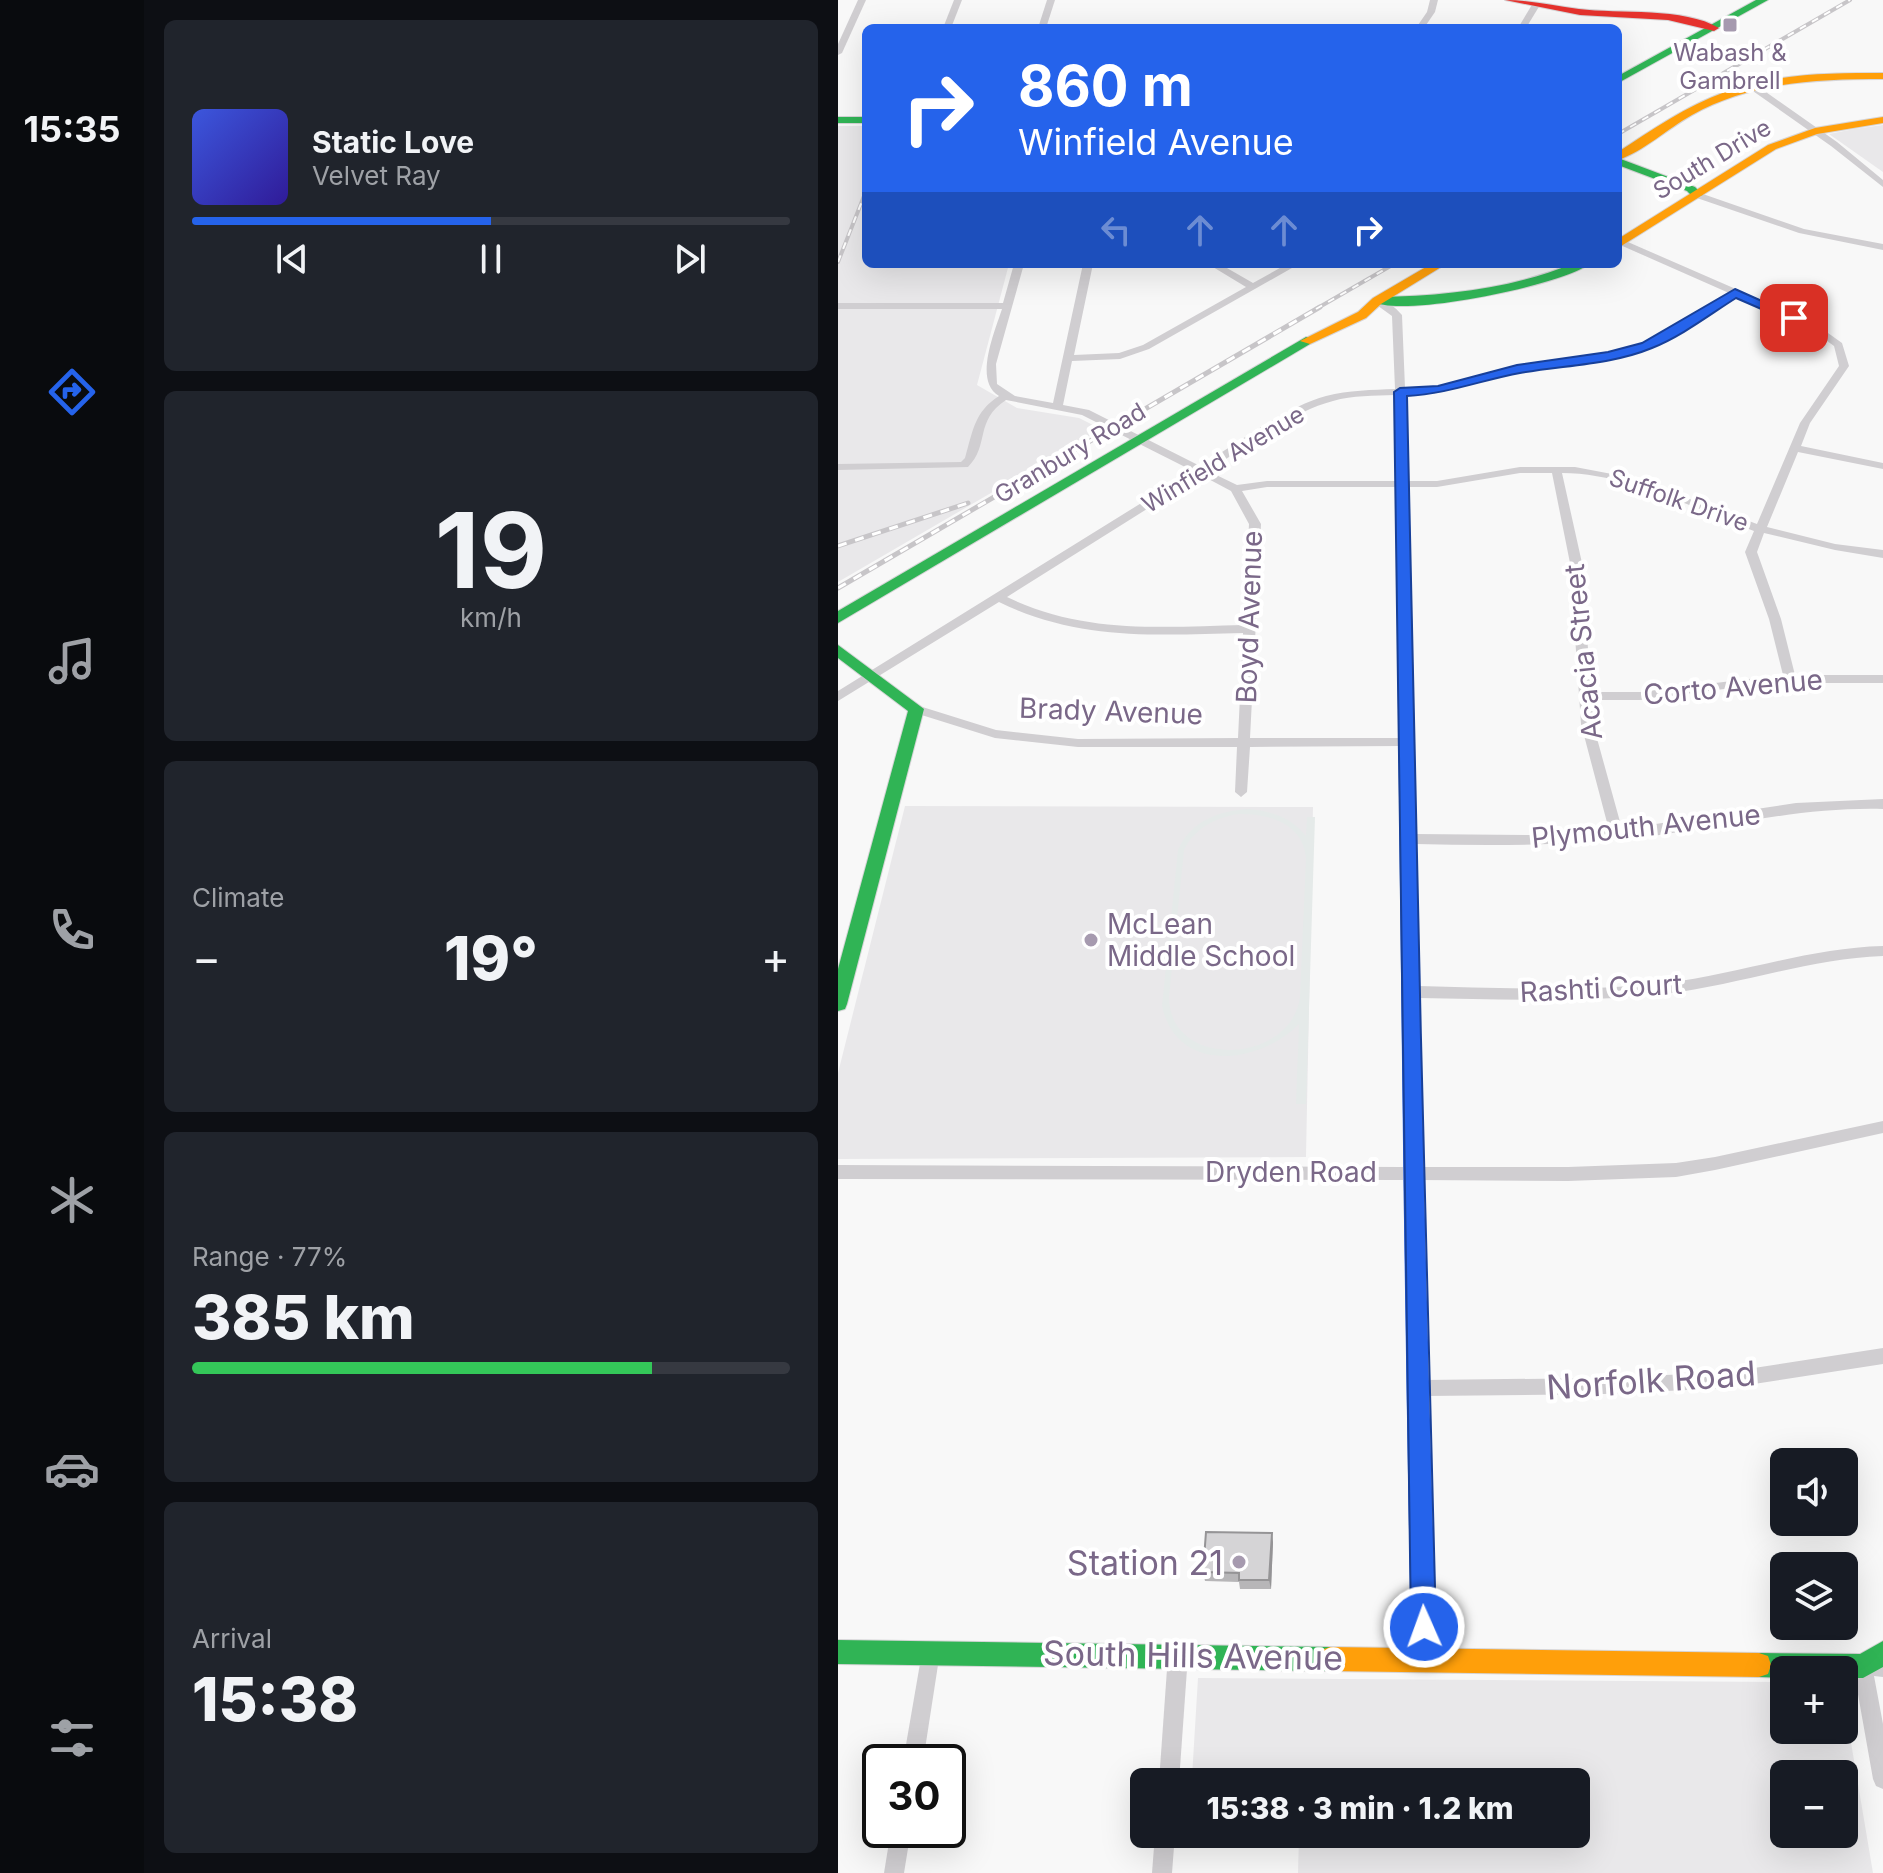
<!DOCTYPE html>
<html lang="en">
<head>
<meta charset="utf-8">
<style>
  :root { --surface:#171b24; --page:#20242c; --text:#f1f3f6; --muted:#9ea1a6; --line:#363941; --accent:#2563eb }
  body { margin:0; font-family:Inter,sans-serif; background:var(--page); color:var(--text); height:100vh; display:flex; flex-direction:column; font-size:30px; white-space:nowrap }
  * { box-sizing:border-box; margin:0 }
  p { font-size:26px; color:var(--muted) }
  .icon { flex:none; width:44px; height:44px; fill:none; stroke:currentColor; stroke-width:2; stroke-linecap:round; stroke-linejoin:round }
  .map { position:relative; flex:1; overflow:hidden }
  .side { display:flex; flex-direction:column; gap:20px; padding:20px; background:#0d0f14; width:694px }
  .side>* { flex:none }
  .banner { position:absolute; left:24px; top:24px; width:760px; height:244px; border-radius:12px; box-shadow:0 8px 32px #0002; background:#2563eb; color:#fff; overflow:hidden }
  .buttons { position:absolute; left:932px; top:1448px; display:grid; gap:16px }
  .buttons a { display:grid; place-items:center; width:88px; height:88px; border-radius:12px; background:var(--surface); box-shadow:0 8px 32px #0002; font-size:40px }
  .speed { position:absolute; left:24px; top:1744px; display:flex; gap:16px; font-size:40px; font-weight:700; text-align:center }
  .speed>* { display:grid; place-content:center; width:104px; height:104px; border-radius:50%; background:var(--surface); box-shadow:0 8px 32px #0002; line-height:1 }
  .speed .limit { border:4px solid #111; border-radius:12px; background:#fff; color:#111 }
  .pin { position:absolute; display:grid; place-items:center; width:68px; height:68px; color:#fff; margin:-34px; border-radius:16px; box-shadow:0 4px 12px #0006 }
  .me { position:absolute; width:88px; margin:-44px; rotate:358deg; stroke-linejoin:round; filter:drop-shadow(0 0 6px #0008) }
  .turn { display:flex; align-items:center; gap:28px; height:168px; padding:0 24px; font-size:36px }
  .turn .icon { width:104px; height:104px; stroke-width:2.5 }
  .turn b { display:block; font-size:56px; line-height:68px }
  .lanes { display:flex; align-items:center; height:76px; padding:0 24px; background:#0003; justify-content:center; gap:40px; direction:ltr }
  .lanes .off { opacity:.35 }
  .big { font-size:60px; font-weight:800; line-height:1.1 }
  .side .widget { flex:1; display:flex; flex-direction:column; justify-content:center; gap:12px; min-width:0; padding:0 28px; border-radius:12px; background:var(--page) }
  .side .dial { align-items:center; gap:0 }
  .dial b { font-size:104px; line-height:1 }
  .song { display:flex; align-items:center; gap:24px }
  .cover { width:96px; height:96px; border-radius:12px; background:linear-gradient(135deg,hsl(230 70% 55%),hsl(250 70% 35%)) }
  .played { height:8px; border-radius:4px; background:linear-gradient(90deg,var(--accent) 50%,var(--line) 50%) }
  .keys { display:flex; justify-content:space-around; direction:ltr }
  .heat { display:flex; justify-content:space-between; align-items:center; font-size:44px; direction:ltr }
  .charge { height:12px; border-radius:6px; background:linear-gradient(90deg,#34c759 77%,var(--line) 0) }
  .trip { position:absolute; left:292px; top:1768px; width:460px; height:80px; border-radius:12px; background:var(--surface); box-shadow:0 8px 32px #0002; font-weight:800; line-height:80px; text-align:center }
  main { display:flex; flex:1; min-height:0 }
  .tabs { display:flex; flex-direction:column; width:144px; justify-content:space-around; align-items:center; background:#090b0e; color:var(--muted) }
  .tabs .icon { width:56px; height:56px }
  .tabs .on { color:var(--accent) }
  .tabs b { font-size:36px; color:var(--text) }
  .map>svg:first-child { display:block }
  .built { fill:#e9e8ea; fill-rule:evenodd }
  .green { fill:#e5eae9; fill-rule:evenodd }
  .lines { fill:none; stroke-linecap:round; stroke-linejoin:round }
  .fast-casing { stroke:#d6d5d7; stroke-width:2 }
  .slow-casing { stroke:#d6d5d7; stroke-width:2 }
  .jam-casing { stroke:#d6d5d7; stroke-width:2 }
  .street { fill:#d0ced1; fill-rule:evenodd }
  .fast { fill:#30b455; fill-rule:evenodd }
  .slow { fill:#ff9f0a; fill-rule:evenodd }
  .jam { fill:#e5322d; fill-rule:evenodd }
  .rail-far1-casing { stroke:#c7c5c8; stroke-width:4 }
  .rail-casing { stroke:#c7c5c8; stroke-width:5 }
  .rail-far1 { stroke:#fff; stroke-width:2; stroke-dasharray:7; stroke-linecap:butt }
  .rail { stroke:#fff; stroke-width:3; stroke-dasharray:9; stroke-linecap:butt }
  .wall { fill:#b7b6b8 }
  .shaded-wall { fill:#959496 }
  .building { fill:#d5d4d6; stroke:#959496; stroke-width:2 }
  .route { fill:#2563eb; stroke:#184099; stroke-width:2 }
  .poi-dot { fill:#a69aaf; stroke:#fff; stroke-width:3 }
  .labels { text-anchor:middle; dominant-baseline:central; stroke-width:8; stroke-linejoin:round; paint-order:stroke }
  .far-poi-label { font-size:24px; fill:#7a6888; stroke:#fff }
  .far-street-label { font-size:24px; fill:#7a6888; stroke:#fff }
  .street-label { font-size:28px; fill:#7a6888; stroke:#fff }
  .poi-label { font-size:28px; fill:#7a6888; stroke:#fff; text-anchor:start }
  .near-street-label { font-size:34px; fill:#7a6888; stroke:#fff }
  .near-poi-label { font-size:34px; fill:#7a6888; stroke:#fff; text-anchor:end }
</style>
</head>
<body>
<main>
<nav class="tabs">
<b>15:35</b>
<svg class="icon on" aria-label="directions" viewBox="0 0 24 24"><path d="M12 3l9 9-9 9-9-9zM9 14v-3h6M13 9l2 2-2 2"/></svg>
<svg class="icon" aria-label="music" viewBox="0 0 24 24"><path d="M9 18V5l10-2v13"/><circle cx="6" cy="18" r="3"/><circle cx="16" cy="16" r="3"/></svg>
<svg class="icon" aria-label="phone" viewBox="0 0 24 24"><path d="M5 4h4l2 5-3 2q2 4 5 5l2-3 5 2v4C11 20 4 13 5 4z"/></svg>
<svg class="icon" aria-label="climate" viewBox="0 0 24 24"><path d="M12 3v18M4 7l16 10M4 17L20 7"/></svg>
<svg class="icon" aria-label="car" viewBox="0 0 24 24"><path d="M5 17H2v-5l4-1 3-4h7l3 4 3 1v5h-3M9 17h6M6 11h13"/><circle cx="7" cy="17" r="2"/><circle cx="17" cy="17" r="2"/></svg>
<svg class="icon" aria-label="filters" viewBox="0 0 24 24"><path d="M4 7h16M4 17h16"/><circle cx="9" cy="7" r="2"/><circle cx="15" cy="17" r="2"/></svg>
</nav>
<section class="side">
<div class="widget">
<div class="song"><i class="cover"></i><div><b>Static Love</b><p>Velvet Ray</p></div></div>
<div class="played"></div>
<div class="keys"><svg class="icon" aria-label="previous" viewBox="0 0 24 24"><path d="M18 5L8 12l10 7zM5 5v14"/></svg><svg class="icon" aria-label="pause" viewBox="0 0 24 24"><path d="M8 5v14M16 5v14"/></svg><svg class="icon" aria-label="next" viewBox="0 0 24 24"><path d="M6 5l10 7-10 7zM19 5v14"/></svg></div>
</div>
<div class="widget dial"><b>19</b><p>km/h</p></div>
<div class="widget"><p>Climate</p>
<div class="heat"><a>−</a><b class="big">19°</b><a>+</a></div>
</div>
<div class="widget"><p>Range · 77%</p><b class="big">385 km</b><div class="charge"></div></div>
<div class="widget"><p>Arrival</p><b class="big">15:38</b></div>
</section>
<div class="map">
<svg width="1045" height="1873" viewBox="0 0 1045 1873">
  <rect width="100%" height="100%" fill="#f8f8f8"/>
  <g class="built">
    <path d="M 1045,125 L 1045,172 L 991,134 L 1016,129 Z"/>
    <path d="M 0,126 L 28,126 L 28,264 L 171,264 L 139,385 L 179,408 L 241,418 L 263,429 L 0,582 Z"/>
    <path d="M 67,806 L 475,807 L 468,1157 L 0,1159 L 0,1073 Z"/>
    <path d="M 360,1678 L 946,1682 L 946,1730 L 1006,1730 L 1006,1701 L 1035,1873 L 460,1873 L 461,1834 L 738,1834 L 738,1782 L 463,1782 L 462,1779 L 354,1777 ZM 946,1774 L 1006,1774 L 1006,1834 L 946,1834 Z"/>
  </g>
  <path class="green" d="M 410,809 C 433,811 453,817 468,836 L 469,817 L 477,817 L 468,1104 L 458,1104 L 461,1024 C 422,1064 339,1075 324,1006 L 340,850 C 353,821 380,811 410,809 ZM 400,814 C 430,813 465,823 468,858 L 462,997 C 453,1065 331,1070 331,997 L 346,850 C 357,828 377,818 400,814 Z"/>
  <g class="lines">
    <g class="fast-casing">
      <g id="fast">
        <path d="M 918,0 L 930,0 L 780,83 L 780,76 Z"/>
        <rect x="0" y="117" width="28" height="6"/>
        <path d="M 780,158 L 857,187 L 865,195 L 855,197 L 849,191 L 780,165 Z"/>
        <path d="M 734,264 L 751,264 C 725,285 560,319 534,301 L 540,297 C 607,296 672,289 734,264 Z"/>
        <path d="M 468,337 L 472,338 L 472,344 L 0,623 L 0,611 Z"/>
        <path d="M 0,645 L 86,709 L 9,1004 L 7,1009 L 0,1011 L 0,969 L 70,711 L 0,658 Z"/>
        <path d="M 0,1640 L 492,1647 L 501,1650 L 504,1659 L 501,1668 L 492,1671 L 0,1664 Z"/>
        <path d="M 1045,1641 L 1045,1667 L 1025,1678 L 1006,1678 L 1006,1670 L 946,1670 L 946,1678 L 921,1677 L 912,1674 L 909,1665 L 912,1656 L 921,1653 L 1022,1654 Z"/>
      </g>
    </g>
    <g class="slow-casing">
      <g id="slow">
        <path d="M 1045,73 L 1045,79 C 977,79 914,82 854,115 C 829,129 806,151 780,160 L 780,152 C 814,130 848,106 887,92 C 938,73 992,73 1045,73 Z"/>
        <path d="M 1045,117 L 1045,123 L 979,134 L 938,149 L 780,248 L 780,239 L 930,145 L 977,128 Z"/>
        <path d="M 593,264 L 608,264 L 543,304 L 528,318 L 472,344 L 462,341 L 520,312 L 535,298 Z"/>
        <path d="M 492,1647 L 921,1653 L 930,1656 L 933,1665 L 930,1674 L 921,1677 L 492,1671 L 483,1668 L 480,1659 L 483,1650 Z"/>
      </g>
    </g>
    <g class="jam-casing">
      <path id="jam" d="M 667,0 C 693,0 716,6 741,9 C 781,14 846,7 881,28 L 876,31 L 830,20 L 742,15 Z"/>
    </g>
    <g class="street">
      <path d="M 20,0 L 28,0 L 4,53 L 0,55 L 0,44 Z"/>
      <path d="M 116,0 L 124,0 L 113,28 L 105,28 Z"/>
      <path d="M 209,0 L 217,0 L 208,28 L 200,28 Z"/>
      <path d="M 592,0 L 600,0 L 597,12 L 586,28 L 578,28 L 589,12 Z"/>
      <path d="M 695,3 L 702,5 L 688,28 L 680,28 Z"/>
      <path d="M 912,85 L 918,85 L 999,142 L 1045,180 L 1045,187 L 993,146 L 912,89 Z"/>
      <path d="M 856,193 L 862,193 L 966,229 L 1045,244 L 1045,250 L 961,233 L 856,197 Z"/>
      <path d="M 783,239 L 976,323 L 1004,343 L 1011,366 L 972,423 L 963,446 L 1045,463 L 1045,469 L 960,452 L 929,527 L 997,544 L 1045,550 L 1045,558 L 997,550 L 926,533 L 919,552 L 943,619 L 957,675 L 1045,675 L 1045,683 L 932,683 L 802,700 L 754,700 L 755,724 L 784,829 L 958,803 L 1045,799 L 1045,809 C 967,807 892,825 815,836 C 737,846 657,846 578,844 L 581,986 C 663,988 745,992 827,983 C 901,974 970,948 1045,946 L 1045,956 C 970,959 901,985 827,994 C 746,1003 663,999 581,998 L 581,1167 L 730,1167 L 838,1163 L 877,1157 L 1045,1121 L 1045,1133 L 877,1170 L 838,1177 L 730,1181 L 581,1180 L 587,1380 L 766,1378 L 890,1372 L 1045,1348 L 1045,1364 L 890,1388 L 766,1394 L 588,1396 L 596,1657 L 593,1664 L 586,1667 L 579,1664 L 576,1657 L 565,1180 L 0,1179 L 0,1165 L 565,1167 L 567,992 L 563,746 L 412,747 L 409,792 L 403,797 L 397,792 L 399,747 L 240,747 L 157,738 L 74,712 L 72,709 L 78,705 L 158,730 L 240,739 L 400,738 L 405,633 C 319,635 241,641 161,602 L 0,701 L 0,691 L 355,471 L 244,415 L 168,400 C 136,421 152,445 130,467 L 0,470 L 0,464 L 123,462 L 127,458 C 135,431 136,412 161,396 C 135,381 157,331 164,309 L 0,309 L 0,303 L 165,303 L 176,264 L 186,264 L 158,364 L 159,384 L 177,396 L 215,403 L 245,264 L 255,264 L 236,355 L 281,353 L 305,345 L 408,287 L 370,264 L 382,264 L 415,283 L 449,264 L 461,264 L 311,349 L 282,359 L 234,361 L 225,405 L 251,410 L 362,466 C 399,444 447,407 488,396 C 511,390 534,390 557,389 L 554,316 L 536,303 L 536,299 C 547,298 557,307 564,315 L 567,388 L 600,387 L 679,366 L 770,353 L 806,344 L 841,326 L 891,293 L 780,244 L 780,240 ZM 899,296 L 970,327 L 996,346 L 1001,366 L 962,423 L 919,524 L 795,478 L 737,467 L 682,467 L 599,481 L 569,481 L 567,395 L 600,393 L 680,372 L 770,359 L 812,348 L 847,330 ZM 557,395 L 558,481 L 429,481 L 399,485 L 370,471 C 406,448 455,411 495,401 C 515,395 536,396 557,395 ZM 682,473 L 714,473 L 732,563 L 743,724 L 771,830 L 692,835 L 577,834 L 569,487 L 599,487 ZM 724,473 C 788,473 857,509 916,531 L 907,552 L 931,619 L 945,675 L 802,692 L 753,692 L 744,563 ZM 363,475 L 393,491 L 411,524 L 406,625 C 323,627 246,634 169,597 ZM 429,487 L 558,487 L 563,738 L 412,738 L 423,524 L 404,491 Z"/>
      <path d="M 93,1643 L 100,1645 L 102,1652 L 85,1762 L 65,1762 L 84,1652 L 86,1645 Z"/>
      <path d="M 340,1645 L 347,1648 L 350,1655 L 341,1782 L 321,1782 L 330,1655 L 333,1648 Z"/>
      <path d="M 1025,1656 L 1045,1657 L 1045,1677 L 1036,1676 L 1045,1724 L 1045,1789 L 1038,1786 L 1035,1779 L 1015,1666 L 1018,1659 Z"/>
      <path d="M 53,1830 L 73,1830 L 66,1873 L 46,1873 Z"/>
      <path d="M 317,1834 L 337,1834 L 334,1873 L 314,1873 Z"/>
    </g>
    <use href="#fast" class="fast"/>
    <use href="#slow" class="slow"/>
    <use href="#jam" class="jam"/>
    <g class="rail-far1-casing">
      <g id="rail-far1">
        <path d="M 780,134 L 1012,0"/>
        <path d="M 0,262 L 26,196"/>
        <path d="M 478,309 L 556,264"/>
      </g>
    </g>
    <g class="rail-casing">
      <g id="rail">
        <path d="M 0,546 L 130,503"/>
        <path d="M 0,588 L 482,307"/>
      </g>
    </g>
    <use href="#rail-far1" class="rail-far1"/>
    <use href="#rail" class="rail"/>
  </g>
  <path class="wall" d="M 435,1542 L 433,1589 L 402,1589 L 401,1582 L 367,1581 L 365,1572 Z"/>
  <path class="shaded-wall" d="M 434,1533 L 435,1542 L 433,1589 L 431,1580 Z"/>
  <path class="building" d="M 368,1532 L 434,1533 L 431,1580 L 401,1580 L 401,1573 L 365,1572 Z"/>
  <path class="route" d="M 897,289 L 962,318 L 951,321 L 898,298 C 871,315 844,336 814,348 C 773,365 726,365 682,373 C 644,380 609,394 569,396 C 579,806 585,1217 598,1627 L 594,1636 L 586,1640 L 577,1636 L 573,1627 C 564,1216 562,804 556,392 L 562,388 L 600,386 L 679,365 L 770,352 L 804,343 Z"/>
  <g class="poi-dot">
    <rect x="884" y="17" width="16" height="16" rx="4"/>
    <circle cx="253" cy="940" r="8"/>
    <circle cx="401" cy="1562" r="8"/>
  </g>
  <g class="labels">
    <g class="far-poi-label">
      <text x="892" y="52">Wabash &amp;<tspan x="892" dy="28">Gambrell</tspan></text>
    </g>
    <g class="far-street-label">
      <text transform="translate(874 159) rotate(-31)">South Drive</text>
      <text transform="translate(232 453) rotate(-31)">Granbury Road</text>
      <text transform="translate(385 459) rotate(-31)">Winfield Avenue</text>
      <text transform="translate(841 500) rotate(19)">Suffolk Drive</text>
    </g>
    <g class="street-label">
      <text transform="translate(411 617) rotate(-88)">Boyd Avenue</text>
      <text transform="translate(745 652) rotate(-96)">Acacia Street</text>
      <text transform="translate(895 687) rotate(-5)">Corto Avenue</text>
      <text transform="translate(273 711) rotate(2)">Brady Avenue</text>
      <text transform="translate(808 826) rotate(-6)">Plymouth Avenue</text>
      <text transform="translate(763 988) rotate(-3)">Rashti Court</text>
      <text x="453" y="1172">Dryden Road</text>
    </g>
    <g class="poi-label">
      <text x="269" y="924">McLean<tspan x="269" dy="32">Middle School</tspan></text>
    </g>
    <g class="near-street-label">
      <text transform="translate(813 1380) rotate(-4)">Norfolk Road</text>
      <text transform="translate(355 1655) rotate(1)">South Hills Avenue</text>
    </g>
    <g class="near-poi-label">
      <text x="385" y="1562">Station 21</text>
    </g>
  </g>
</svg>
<div class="buttons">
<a><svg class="icon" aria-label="sound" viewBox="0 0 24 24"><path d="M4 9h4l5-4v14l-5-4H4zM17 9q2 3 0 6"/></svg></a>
<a><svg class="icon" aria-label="layers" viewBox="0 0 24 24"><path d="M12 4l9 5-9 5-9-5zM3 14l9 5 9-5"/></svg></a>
<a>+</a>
<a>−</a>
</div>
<div class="speed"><div class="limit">30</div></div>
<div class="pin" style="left:956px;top:318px;background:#d93025"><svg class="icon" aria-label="arrive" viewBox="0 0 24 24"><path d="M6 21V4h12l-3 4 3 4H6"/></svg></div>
<svg class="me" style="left:586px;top:1627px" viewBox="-20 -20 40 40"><circle r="17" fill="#2563eb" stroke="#fff" stroke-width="3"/><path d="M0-11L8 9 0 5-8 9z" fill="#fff"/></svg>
<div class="trip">15:38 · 3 min · 1.2 km</div>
<div class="banner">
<div class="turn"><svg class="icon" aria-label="right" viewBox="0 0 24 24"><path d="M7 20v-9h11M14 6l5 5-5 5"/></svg><div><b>860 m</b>Winfield Avenue</div></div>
<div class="lanes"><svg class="icon off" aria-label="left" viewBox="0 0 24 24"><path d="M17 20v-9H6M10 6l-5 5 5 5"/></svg><svg class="icon off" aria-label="ahead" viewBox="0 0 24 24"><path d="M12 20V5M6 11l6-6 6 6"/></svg><svg class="icon off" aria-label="ahead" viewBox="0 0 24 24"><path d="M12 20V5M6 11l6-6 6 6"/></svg><svg class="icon" aria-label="right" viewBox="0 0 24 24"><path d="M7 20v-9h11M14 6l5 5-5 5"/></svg></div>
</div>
</div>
</main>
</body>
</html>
